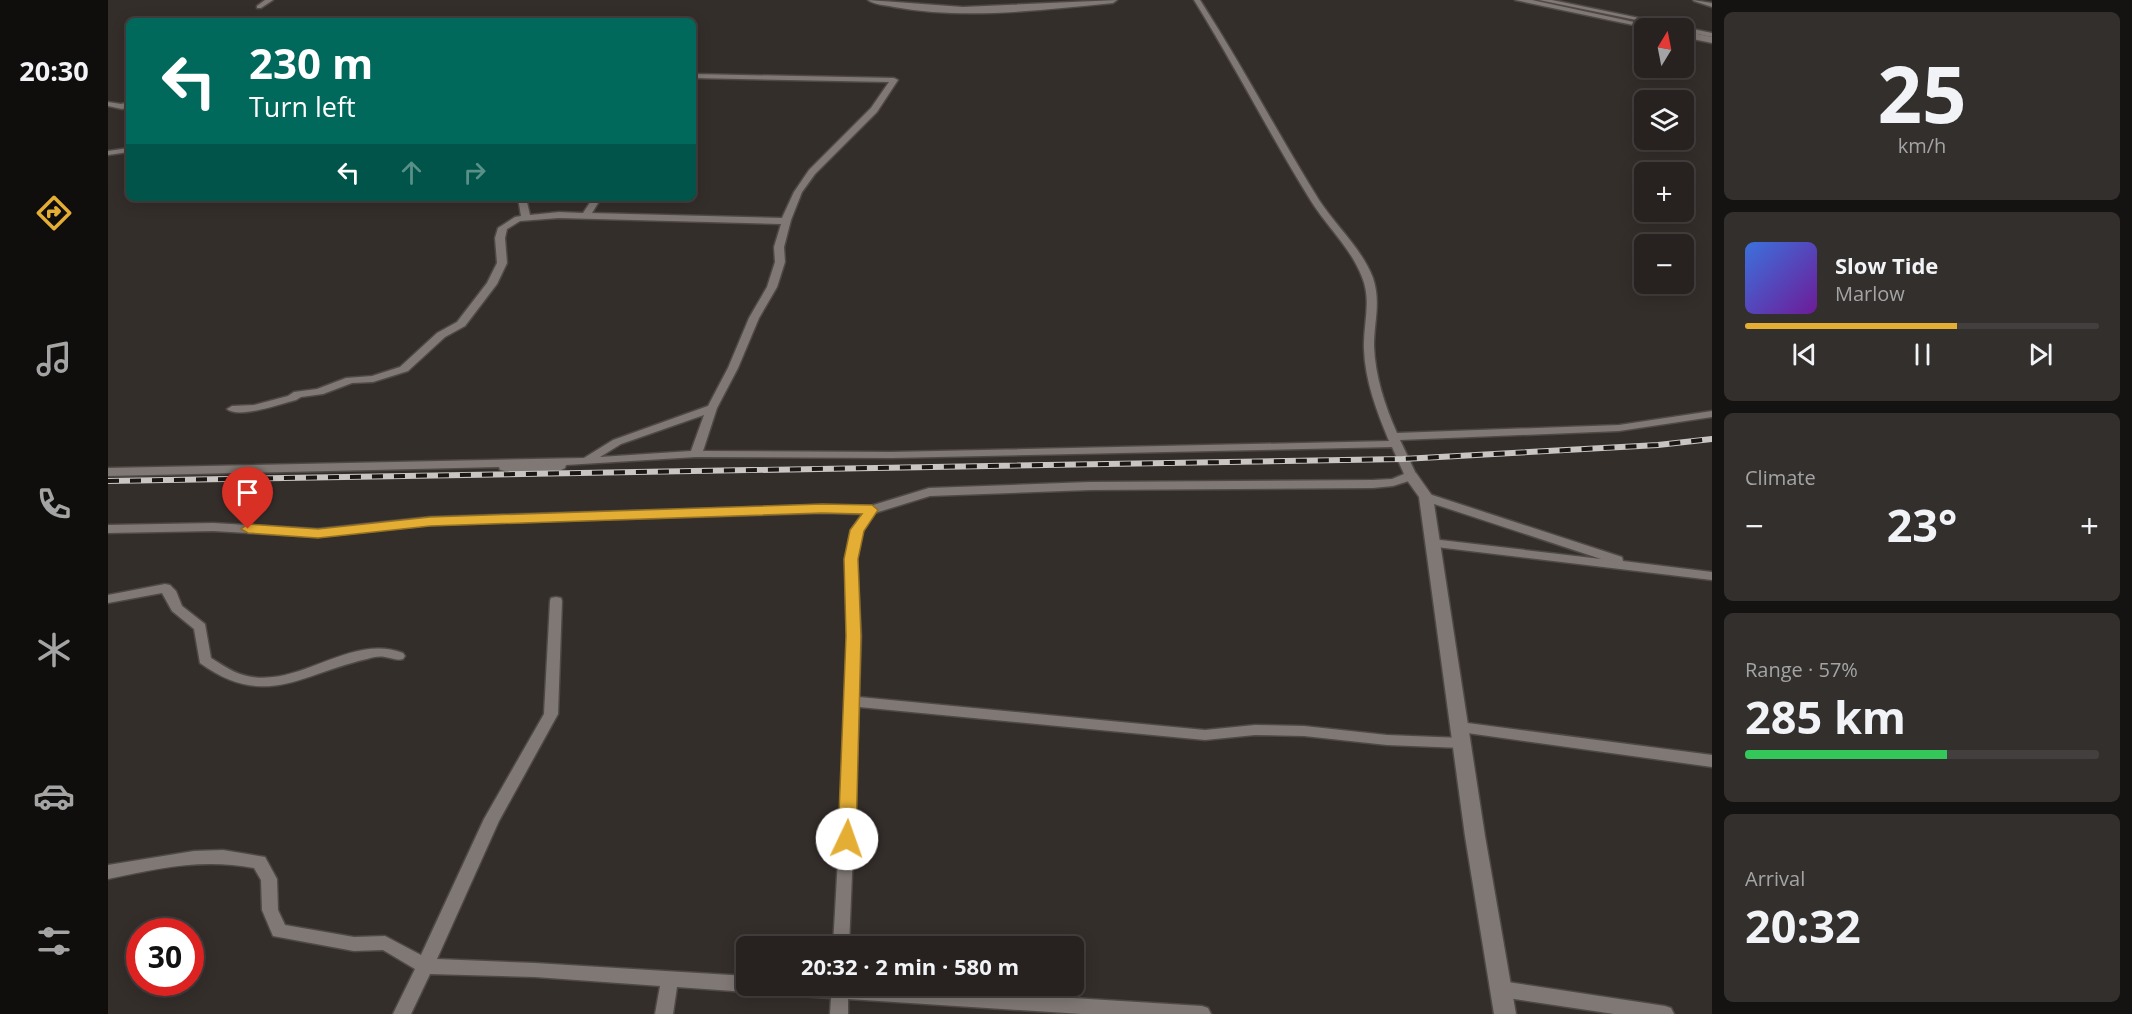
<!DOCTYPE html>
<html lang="en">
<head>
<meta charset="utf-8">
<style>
  :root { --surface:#272220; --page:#332f2d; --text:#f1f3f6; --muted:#a4a4a5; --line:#433f3e; --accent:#e4ae35 }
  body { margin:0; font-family:"Open Sans",sans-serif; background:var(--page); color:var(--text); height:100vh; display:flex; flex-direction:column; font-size:22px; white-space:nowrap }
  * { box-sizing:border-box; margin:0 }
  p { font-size:20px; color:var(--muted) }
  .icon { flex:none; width:33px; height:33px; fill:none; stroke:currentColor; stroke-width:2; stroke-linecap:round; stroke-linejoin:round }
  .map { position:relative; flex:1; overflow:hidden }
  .side { display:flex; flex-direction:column; gap:12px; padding:12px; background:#151312; width:420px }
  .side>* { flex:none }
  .banner { position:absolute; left:18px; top:18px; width:570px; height:183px; border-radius:9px; box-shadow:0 3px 15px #0003,0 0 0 2px var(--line); background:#00695c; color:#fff; overflow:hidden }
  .needle { width:39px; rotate:10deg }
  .fabs { position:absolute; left:1526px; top:18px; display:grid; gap:12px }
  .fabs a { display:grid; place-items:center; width:60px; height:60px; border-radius:9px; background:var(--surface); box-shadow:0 3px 15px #0003,0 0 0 2px var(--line); font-size:30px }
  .speed { position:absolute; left:18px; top:918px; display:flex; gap:12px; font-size:30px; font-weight:700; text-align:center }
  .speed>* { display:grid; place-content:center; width:78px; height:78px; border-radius:50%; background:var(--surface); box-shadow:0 3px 15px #0003,0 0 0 2px var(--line); line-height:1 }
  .speed .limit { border:9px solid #d22; background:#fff; color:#111 }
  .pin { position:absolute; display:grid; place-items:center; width:51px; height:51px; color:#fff; margin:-62px -26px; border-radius:50% 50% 50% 0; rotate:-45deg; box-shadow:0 0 6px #0007 }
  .pin .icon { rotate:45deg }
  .me { position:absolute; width:66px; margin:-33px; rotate:3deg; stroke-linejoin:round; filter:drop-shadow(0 0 4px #0008) }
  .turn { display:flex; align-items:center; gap:21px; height:126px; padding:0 24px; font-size:27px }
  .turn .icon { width:78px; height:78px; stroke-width:2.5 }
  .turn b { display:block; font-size:42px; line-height:51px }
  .lanes { display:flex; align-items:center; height:57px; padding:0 24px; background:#0003; justify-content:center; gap:30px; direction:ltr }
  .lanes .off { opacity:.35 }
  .big { font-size:45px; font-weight:700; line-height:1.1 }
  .side .card { flex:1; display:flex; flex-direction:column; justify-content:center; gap:9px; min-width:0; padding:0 21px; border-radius:9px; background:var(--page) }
  .side .dial { align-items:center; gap:0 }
  .dial b { font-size:78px; line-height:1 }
  .song { display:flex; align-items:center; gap:18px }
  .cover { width:72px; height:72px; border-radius:9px; background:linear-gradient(135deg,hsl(220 70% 55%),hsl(280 70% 35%)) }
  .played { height:6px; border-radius:3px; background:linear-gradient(90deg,var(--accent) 60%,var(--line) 60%) }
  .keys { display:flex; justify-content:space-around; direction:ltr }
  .heat { display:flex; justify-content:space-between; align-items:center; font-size:33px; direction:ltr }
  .charge { height:9px; border-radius:4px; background:linear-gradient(90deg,#34c759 57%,var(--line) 0) }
  .trip { position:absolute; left:628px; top:936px; width:348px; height:60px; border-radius:9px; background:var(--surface); box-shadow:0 3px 15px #0003,0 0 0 2px var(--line); font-weight:700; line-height:60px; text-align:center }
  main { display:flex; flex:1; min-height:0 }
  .menu { display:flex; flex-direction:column; width:108px; justify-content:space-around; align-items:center; background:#100e0d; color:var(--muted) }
  .menu .icon { width:42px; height:42px }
  .menu .active { color:var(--accent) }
  .menu b { font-size:27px; color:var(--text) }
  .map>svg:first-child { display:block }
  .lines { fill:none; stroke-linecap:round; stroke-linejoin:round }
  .minor-casing { stroke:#4f4946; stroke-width:3 }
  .tertiary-casing { stroke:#4f4946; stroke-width:3 }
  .minor { fill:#7f7874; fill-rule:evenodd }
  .tertiary { fill:#7f7874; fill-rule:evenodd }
  .rail-casing { stroke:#c9c5c3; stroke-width:6 }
  .rail { stroke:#1a1715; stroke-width:4; stroke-dasharray:11; stroke-linecap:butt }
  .route { fill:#e4ae35; stroke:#947122; stroke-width:1.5 }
</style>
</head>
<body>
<main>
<nav class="menu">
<b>20:30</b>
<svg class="icon active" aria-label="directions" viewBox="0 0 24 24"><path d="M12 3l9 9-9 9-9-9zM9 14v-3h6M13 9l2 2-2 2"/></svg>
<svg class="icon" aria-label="music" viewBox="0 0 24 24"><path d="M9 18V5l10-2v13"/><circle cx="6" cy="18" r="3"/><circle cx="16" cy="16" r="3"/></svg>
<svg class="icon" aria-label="phone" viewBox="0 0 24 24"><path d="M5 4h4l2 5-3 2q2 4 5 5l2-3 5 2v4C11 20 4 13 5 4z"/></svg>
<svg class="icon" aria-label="climate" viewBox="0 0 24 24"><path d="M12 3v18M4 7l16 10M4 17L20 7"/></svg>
<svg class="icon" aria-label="car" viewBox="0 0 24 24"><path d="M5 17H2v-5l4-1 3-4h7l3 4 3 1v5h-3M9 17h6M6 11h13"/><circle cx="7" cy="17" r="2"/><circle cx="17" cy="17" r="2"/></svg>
<svg class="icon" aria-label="filters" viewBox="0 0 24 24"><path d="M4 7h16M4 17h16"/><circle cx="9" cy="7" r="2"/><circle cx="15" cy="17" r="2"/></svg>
</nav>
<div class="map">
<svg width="1604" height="1014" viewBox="0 0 1604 1014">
  <rect width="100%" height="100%" fill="#342e2b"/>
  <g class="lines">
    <g class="minor-casing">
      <g id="minor">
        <path d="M 157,0 L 165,0 L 153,8 L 149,8 L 149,6 Z"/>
        <path d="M 1086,0 L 1092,0 C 1134,65 1170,134 1211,200 C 1228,226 1254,249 1265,278 C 1273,302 1266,322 1266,346 C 1267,376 1277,406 1289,433 L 1511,425 L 1604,411 L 1604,417 L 1511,431 L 1292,440 L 1309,476 L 1307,479 L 1285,486 L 1265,488 L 982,490 L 822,496 L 767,513 L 755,530 L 749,559 L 753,636 L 751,697 L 1097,730 L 1147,725 L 1196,726 L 1279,735 L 1354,738 L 1359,739 L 1361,743 L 1359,747 L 1354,748 L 1279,745 L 1196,736 L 1147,735 L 1097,740 L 751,707 L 741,946 L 725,946 L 736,753 L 739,636 L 737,559 L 743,530 L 754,514 L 714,513 L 322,525 L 210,537 L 105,531 L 0,533 L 0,525 L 105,523 L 210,529 L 322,517 L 714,505 L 762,506 L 821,488 L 982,482 L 1265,480 L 1284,479 L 1296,474 L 1284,447 L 783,458 L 588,457 L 458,465 L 457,468 L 453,470 L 416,475 L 392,470 L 391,467 L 0,476 L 0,468 L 476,458 L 505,440 L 600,406 L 620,368 L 641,318 L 659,287 L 667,262 L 666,247 L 673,224 L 451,218 L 412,221 L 399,229 L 397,238 L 399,263 L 389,284 L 357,326 L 337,337 L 300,371 L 265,382 L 244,383 L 215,394 L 193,397 L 188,400 C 172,404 131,419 119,409 L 124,406 L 146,405 L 180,396 L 186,392 L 209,389 L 238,378 L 264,376 L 292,367 L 329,333 L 349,322 L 379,283 L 389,263 L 387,238 L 390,228 L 407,217 L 413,216 L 410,198 L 418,198 L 422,215 L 451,212 L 475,213 L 485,198 L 493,198 L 484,213 L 674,218 L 686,192 L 701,170 L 763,108 L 781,82 L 585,78 L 585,74 L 786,78 L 790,80 L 769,112 L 707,174 L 694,192 L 683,220 L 676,247 L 677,262 L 669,287 L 651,318 L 630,368 L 609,408 L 595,451 L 783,452 L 1281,441 C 1269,412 1257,381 1256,349 C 1255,324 1264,301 1254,277 C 1243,248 1219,227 1203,201 C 1162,135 1127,66 1086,0 ZM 596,415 L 583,451 L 492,457 L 513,444 Z"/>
        <path d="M 1431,0 L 1444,0 L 1604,33 L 1604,37 L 1575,31 L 1575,28 L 1567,28 Z"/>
        <path d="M 1585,0 L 1604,3 L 1604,7 L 1586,1 Z"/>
        <path d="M 0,102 L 13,104 L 21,102 L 21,107 L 14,109 L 0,106 Z"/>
        <path d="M 21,148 L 21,152 L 0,155 L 0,151 Z"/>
        <path d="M 1318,493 L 1514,557 L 1515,561 L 1604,572 L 1604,580 L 1320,546 L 1318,543 L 1324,539 L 1493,559 L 1314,500 L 1312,497 Z"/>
        <path d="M 57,584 L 62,585 L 68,591 L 74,606 L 97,624 L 103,658 C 113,664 121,670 132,674 C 188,693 240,632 295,653 L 297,656 L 295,659 C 288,661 284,658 277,657 C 271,656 265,657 259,659 C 193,674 157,710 92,663 L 86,629 L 64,611 L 54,593 L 0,603 L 0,595 Z"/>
        <path d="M 448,597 L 453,598 L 454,601 L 450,714 L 391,821 L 329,959 L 427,963 L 639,976 L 639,986 L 647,986 L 645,989 L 639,992 L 569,987 L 565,1014 L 547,1014 L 552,986 L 427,977 L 322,974 L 303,1014 L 285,1014 L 307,969 L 275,950 L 246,951 L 165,936 L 154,910 L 153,880 L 146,868 C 95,858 50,868 0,879 L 0,865 L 86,851 L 115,850 L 157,857 L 169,879 L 170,910 L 177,925 L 246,937 L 277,936 L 313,955 L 376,819 L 436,714 L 442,601 L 443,598 Z"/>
        <path d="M 1352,722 L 1604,755 L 1604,767 L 1352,732 L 1347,731 L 1345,727 L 1347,723 Z"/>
        <path d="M 1393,981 L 1557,1006 L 1563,1008 L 1566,1014 L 1506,1014 L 1393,997 L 1387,994 L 1384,989 L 1387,984 Z"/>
        <path d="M 652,986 L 772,986 L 1094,1006 L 1100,1008 L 1103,1014 L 974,1014 L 740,999 L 740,1014 L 722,1014 L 723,998 L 661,994 L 655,991 Z"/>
      </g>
    </g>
    <g class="tertiary-casing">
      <g id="tertiary">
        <path d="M 760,0 L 855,7 L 1009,0 L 1005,3 C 933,10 858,20 786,7 C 778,5 767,5 760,0 Z"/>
        <path d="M 1407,0 L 1424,0 L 1554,28 L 1539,28 Z"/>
        <path d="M 1575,31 L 1604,37 L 1604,43 L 1575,37 Z"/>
        <path d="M 1303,472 L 1308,473 L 1325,497 L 1377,836 L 1408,1014 L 1386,1014 L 1357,836 L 1311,497 L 1296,476 Z"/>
      </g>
    </g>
    <use href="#minor" class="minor"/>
    <use href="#tertiary" class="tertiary"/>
    <g class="rail-casing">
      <path id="rail" d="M 0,481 L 1295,459 L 1550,445 L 1604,439"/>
    </g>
    <use href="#rail" class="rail"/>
  </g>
  <path class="route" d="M 714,504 L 764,505 L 770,510 L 756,531 L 750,559 L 753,636 L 748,839 L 745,844 L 739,846 L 733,844 L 730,839 L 738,636 L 736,559 L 742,530 L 754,514 L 714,513 L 322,526 L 210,538 L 140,533 L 133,529 L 140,524 L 210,529 L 322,517 Z"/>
</svg>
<div class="fabs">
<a><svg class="needle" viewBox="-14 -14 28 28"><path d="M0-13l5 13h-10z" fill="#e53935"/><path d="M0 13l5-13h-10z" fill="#a4a4a5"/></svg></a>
<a><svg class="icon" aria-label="layers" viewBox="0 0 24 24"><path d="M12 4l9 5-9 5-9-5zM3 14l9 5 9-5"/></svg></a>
<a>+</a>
<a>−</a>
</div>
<div class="speed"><div class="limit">30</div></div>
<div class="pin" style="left:140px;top:529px;background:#d93025"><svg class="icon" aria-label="arrive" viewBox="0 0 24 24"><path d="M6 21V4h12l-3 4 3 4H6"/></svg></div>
<svg class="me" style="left:739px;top:839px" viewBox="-20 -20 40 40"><circle r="19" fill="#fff"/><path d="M0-13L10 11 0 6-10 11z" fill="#e4ae35"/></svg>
<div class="trip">20:32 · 2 min · 580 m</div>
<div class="banner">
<div class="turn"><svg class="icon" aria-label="left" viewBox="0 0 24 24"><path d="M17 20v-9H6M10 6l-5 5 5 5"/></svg><div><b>230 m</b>Turn left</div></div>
<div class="lanes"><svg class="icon" aria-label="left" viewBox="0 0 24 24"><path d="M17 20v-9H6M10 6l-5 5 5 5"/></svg><svg class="icon off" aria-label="ahead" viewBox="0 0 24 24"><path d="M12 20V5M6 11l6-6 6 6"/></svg><svg class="icon off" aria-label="right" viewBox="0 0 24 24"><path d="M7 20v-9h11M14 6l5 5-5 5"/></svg></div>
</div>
</div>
<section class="side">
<div class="card dial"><b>25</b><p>km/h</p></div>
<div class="card">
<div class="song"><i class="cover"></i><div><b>Slow Tide</b><p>Marlow</p></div></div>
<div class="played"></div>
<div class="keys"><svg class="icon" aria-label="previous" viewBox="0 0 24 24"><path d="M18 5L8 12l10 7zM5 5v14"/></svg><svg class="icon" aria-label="pause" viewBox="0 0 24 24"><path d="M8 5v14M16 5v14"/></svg><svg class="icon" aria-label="next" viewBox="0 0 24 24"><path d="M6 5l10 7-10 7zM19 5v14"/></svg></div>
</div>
<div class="card"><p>Climate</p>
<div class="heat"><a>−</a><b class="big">23°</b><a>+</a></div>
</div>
<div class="card"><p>Range · 57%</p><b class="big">285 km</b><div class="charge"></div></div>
<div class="card"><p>Arrival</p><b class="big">20:32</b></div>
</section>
</main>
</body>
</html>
